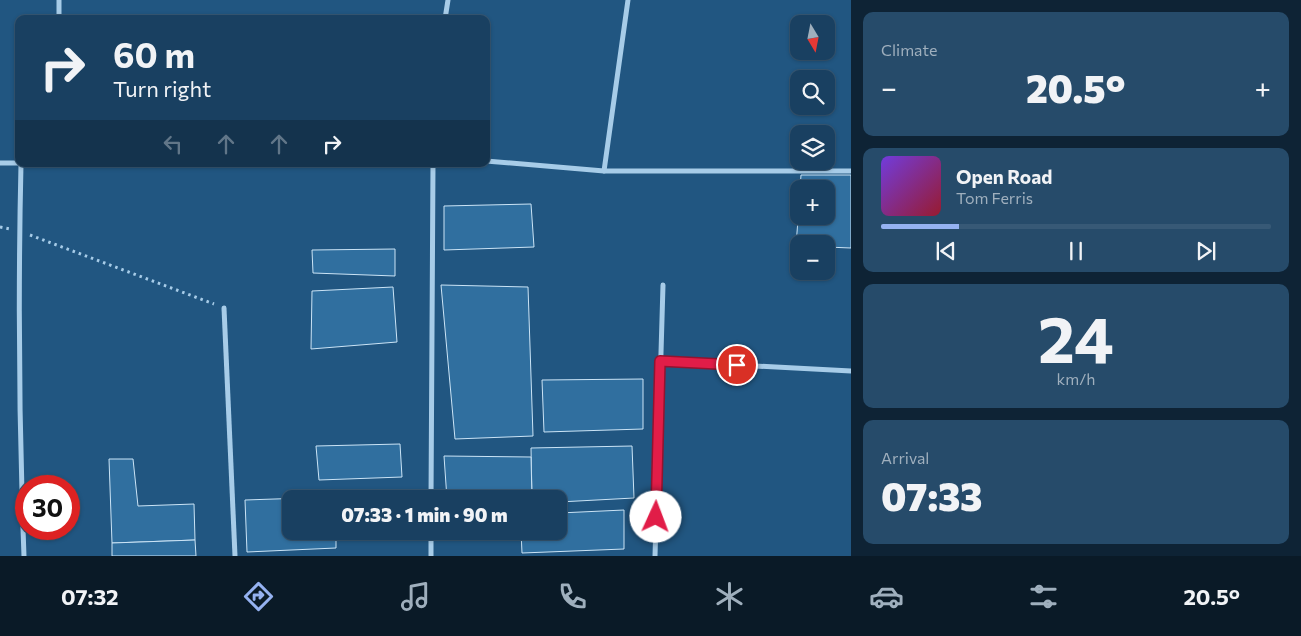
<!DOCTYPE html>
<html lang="en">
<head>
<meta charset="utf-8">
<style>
  :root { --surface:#194061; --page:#264b6a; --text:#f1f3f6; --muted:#9fafbd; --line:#375976; --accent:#95b2f1 }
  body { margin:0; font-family:Commissioner,sans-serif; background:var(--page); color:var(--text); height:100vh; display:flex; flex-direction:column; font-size:19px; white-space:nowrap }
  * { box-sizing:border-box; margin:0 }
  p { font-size:16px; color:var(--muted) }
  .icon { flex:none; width:28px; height:28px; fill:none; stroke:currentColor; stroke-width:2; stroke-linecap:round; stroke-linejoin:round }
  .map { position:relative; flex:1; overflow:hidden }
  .sheet { display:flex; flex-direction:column; gap:12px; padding:12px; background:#0e2335; width:450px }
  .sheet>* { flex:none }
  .top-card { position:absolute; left:15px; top:15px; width:475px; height:152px; border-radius:10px; box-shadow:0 1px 4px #0004,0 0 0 1px var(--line); background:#194061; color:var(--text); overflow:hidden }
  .needle { width:32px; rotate:170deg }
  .controls { position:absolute; left:790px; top:15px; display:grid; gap:10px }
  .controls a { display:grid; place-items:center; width:45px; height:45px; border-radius:10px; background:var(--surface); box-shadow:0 1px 4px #0004,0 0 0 1px var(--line); font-size:25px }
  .speed { position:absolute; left:15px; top:475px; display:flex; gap:10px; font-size:25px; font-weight:700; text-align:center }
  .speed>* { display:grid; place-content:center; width:65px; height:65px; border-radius:50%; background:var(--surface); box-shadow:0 1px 4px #0004,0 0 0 1px var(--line); line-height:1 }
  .speed .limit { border:8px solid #d22; background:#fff; color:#111 }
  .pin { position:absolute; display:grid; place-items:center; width:42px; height:42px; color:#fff; margin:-21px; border:2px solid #fff; border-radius:50%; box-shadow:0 1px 5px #0007 }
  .me { position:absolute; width:55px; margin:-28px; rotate:2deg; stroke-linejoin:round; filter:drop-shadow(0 0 4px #0008) }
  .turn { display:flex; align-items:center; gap:18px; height:105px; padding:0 15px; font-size:22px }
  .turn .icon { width:65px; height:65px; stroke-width:2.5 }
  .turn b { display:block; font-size:35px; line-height:42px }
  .lanes { display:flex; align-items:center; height:48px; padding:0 15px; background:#0003; justify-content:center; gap:25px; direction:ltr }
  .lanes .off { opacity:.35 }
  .big { font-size:38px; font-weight:800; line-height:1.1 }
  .sheet .card { flex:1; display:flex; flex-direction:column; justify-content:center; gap:8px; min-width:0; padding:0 18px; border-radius:10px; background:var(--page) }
  .sheet .dial { align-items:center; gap:0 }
  .dial b { font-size:65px; line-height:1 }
  .song { display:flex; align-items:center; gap:15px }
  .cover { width:60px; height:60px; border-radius:8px; background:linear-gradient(135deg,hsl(260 70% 55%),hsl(350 70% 35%)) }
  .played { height:5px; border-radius:2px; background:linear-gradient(90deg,var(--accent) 20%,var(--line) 20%) }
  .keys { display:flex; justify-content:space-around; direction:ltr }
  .heat { display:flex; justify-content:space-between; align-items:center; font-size:28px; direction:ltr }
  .trip { position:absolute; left:282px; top:490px; width:285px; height:50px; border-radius:10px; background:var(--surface); box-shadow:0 1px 4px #0004,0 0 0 1px var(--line); font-weight:800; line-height:50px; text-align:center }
  .tabs { display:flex; height:80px; justify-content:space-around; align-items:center; background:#0a1a27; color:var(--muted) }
  .tabs .icon { width:35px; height:35px }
  .tabs .active { color:var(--accent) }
  .tabs b { font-size:22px; color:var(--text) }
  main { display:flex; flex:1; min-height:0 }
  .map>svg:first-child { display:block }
  .building { fill:#306f9f; stroke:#cbe4f6 }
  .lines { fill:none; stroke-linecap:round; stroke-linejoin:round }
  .path { stroke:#a7cce8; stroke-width:3; stroke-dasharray:2.5 4; stroke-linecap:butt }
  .minor { stroke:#a7cce8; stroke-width:5 }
  .route-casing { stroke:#92132f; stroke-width:12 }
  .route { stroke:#e11d48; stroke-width:9 }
</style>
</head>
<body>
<main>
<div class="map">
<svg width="851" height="556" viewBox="0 0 851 556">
  <rect width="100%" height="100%" fill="#215681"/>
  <g class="building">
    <path d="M 801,175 L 851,175 L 851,248 L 826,247 L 826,244 L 799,244 L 799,245 L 796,245 L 799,207 L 799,216 L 826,216 L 826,189 L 800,189 Z"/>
    <path d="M 531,204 L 534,247 L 444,250 L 444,206 Z"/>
    <path d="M 395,249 L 395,276 L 313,273 L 312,250 Z"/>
    <path d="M 441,285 L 528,287 L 533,436 L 455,439 Z"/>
    <path d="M 393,287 L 397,342 L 311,349 L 312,291 Z"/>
    <path d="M 643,379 L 643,429 L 544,432 L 542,380 Z"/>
    <path d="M 400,444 L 402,477 L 319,480 L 316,446 Z"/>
    <path d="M 632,446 L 634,498 L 559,502 L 559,499 L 532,499 L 531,448 Z"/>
    <path d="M 444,456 L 531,457 L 532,499 L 447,499 Z"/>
    <path d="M 109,459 L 133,459 L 138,506 L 194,504 L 195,540 L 112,543 Z"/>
    <path d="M 335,497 L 335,499 L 291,499 L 291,531 L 336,531 L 336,548 L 247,552 L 245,500 Z"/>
    <path d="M 624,510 L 624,549 L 522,553 L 521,531 L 559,531 L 559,513 Z"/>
    <path d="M 195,540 L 196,556 L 112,556 L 112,543 Z"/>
  </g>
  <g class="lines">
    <g class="path">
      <path d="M 0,227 L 10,229"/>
      <path d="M 30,235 L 214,304"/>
    </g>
    <g class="minor">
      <path d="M 59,0 L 59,19"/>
      <path d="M 445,19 L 448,0"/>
      <path d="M 486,161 L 604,171 L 851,171"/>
      <path d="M 0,163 L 19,163"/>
      <path d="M 21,164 C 18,294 19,425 24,556"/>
      <path d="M 604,171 L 628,0"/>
      <path d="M 224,308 L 235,556"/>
      <path d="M 660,361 L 851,371"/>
      <path d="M 431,499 L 433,164"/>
      <path d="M 431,556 L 431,531"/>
      <path d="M 655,556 L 663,285"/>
    </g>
  </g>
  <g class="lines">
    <g class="route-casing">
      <path id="route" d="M 656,517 L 660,361 L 737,365"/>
    </g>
    <use href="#route" class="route"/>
  </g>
</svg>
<div class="controls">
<a><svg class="needle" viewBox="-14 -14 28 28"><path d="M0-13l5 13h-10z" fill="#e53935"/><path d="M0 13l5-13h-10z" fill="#9fafbd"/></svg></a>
<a><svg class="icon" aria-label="search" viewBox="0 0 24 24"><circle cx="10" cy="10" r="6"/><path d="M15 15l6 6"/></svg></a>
<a><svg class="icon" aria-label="layers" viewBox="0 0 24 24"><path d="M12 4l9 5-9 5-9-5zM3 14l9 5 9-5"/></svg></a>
<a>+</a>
<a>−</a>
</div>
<div class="speed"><div class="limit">30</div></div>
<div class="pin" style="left:737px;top:365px;background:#d93025"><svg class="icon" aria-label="arrive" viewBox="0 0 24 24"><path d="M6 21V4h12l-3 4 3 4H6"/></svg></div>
<svg class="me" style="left:656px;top:517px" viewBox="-20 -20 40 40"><circle r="19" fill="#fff"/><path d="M0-13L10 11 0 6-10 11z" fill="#e11d48"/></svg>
<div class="trip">07:33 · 1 min · 90 m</div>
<div class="top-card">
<div class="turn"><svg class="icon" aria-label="right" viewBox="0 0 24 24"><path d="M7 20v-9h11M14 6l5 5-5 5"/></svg><div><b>60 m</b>Turn right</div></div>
<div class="lanes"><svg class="icon off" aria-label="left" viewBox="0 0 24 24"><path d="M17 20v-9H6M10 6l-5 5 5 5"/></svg><svg class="icon off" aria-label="ahead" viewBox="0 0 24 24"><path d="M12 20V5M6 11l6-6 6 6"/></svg><svg class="icon off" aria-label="ahead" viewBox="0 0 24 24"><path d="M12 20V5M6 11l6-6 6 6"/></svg><svg class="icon" aria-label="right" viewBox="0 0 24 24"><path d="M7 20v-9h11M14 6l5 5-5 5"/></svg></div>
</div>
</div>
<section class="sheet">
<div class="card"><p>Climate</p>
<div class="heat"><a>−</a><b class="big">20.5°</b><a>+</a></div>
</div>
<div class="card">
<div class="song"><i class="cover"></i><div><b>Open Road</b><p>Tom Ferris</p></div></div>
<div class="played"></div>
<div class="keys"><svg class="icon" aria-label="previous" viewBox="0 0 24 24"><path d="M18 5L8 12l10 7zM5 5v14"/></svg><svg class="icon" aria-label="pause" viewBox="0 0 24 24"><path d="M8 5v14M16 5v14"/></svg><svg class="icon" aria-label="next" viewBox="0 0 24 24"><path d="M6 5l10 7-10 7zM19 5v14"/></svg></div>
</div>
<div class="card dial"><b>24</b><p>km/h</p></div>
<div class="card"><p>Arrival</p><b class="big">07:33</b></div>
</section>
</main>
<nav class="tabs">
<b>07:32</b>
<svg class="icon active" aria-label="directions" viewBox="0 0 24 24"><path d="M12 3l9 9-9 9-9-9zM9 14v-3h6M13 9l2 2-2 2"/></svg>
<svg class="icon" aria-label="music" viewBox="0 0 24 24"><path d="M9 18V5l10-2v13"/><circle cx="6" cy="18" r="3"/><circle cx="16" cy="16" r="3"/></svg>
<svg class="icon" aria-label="phone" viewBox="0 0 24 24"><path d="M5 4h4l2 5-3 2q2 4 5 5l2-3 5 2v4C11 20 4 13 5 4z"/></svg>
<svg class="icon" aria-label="climate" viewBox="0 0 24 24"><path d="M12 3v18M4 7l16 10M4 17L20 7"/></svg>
<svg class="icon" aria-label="car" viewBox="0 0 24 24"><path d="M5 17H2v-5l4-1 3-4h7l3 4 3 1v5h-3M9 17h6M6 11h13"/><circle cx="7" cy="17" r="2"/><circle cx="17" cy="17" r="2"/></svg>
<svg class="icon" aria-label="filters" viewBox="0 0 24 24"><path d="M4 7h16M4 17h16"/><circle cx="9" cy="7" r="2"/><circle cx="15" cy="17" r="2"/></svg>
<b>20.5°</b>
</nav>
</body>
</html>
